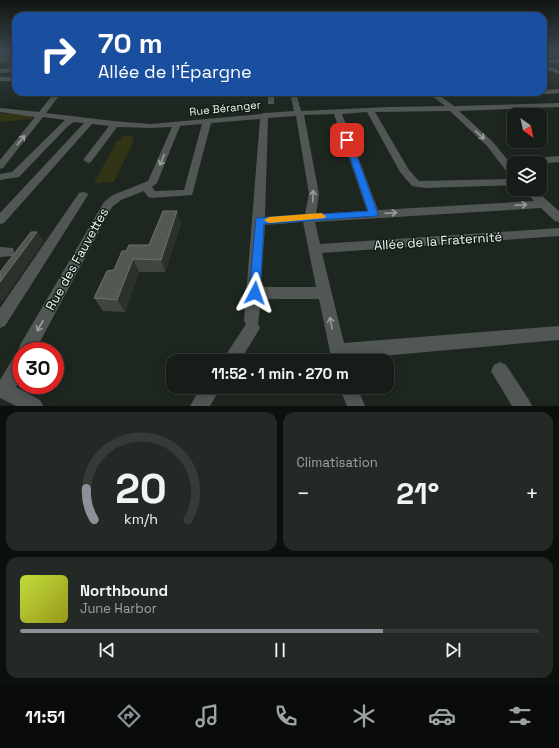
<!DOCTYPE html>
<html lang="fr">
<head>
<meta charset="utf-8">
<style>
  :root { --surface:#161d18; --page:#232a25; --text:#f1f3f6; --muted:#9ea2a2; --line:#353b37; --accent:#8c9099 }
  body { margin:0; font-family:"Space Grotesk",sans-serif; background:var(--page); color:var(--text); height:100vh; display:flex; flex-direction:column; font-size:15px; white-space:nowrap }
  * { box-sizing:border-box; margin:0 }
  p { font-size:13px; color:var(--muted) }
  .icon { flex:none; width:22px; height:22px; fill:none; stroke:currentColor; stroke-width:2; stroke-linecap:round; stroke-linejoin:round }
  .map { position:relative; height:406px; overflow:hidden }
  .drawer { display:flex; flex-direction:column; gap:6px; padding:6px; background:#0c100d; flex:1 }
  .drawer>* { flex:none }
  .top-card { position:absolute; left:12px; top:12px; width:535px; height:84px; border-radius:12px; box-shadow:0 2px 10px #0003,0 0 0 1px var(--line); background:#1a4fa0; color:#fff; overflow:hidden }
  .needle { width:26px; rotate:147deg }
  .tools { position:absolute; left:507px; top:108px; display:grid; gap:8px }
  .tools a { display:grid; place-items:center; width:40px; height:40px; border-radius:8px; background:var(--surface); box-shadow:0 2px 10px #0003,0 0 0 1px var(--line); font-size:20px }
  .speed { position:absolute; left:12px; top:342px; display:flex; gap:8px; font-size:20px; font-weight:700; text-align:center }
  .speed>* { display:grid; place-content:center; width:52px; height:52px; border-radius:50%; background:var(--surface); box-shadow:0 2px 10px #0003,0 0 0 1px var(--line); line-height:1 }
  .speed .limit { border:6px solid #d22; background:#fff; color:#111 }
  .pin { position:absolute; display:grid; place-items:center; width:34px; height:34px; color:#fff; margin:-17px; border-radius:8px; box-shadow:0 2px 6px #0006 }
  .me { position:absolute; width:44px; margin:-22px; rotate:4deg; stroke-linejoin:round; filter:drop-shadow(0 0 3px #0008) }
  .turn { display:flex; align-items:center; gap:14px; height:84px; padding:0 20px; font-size:18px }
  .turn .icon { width:52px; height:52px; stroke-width:2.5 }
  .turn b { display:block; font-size:28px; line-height:34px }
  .big { font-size:30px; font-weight:700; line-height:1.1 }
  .drawer .widget { flex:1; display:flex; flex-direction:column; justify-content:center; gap:6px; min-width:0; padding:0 14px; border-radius:12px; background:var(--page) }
  .drawer .dial { align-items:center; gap:0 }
  .dial svg { height:104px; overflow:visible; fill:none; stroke:var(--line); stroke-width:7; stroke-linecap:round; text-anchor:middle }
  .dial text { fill:var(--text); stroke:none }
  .song { display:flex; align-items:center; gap:12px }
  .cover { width:48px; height:48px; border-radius:6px; background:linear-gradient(135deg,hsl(70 70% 55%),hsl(60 70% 35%)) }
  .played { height:4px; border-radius:2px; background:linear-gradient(90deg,var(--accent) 70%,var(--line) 70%) }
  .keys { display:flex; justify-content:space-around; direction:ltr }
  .heat { display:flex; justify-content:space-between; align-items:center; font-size:22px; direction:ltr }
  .drawer .tiles { flex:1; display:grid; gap:6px; grid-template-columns:1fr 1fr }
  .widget:last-child { grid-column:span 2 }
  .trip { position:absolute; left:166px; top:354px; width:228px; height:40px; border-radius:12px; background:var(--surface); box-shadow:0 2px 10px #0003,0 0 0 1px var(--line); font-weight:700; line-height:40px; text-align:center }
  .dock { display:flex; height:64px; justify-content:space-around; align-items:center; background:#090c0a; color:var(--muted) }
  .dock .icon { width:28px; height:28px }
  .dock .on { color:var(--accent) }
  .dock b { font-size:18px; color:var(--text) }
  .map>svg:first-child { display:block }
  .green { fill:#323515 }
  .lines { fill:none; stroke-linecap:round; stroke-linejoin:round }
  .minor { fill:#515755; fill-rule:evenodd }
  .wall { fill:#40463d }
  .shaded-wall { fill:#2a3229 }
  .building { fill:#535950; stroke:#6c726a }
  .oneway { stroke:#999f9c }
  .route { fill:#1a73e8; stroke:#114b97 }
  .slow { fill:#f59e0b }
  .labels { text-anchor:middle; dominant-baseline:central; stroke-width:3; stroke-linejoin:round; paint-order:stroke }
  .far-street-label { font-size:11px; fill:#f0f7f2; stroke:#141e17 }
  .street-label { font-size:13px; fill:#f0f7f2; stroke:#141e17 }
</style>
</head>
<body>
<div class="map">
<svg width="559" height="406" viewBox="0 0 559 406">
  <rect width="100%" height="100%" fill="#1d2720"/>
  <g class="green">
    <path d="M 0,113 L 34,116 L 32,119 L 0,122 Z"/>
    <path d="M 122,136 L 133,136 L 131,140 L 134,140 L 114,182 L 94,183 L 117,141 L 119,141 Z"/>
  </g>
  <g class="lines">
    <g class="minor">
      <path d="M 559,59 L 559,63 L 543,63 L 543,61 Z"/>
      <path d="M 543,64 L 559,70 L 559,74 L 543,68 Z"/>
      <path d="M 16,68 L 16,72 L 0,73 L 0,69 Z"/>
      <rect x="0" y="77" width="16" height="4"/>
      <path d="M 559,89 L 559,93 L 508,97 L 504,95 L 508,93 L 543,92 L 543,90 Z"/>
      <path d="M 55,92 L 62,92 L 46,113 L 113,121 L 151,124 L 261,114 L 264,113 L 294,111 L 290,92 L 296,92 L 301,111 L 389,107 L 445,106 L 427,92 L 435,92 L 454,106 L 559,103 L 559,107 L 459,111 L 493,142 L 510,163 L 515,160 L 559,156 L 559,162 L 540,164 L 514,163 L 514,166 L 512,165 L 514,168 L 514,177 L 510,176 L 487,146 L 450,111 L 375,112 L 409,170 L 419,181 L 514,179 L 514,185 L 425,188 L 412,186 L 400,172 L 367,112 L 342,114 L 378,210 L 534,201 L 523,189 L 534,189 L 559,211 L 559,222 L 555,221 L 541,208 L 315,222 L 320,244 L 559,228 L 559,236 L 322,253 L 344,343 L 559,326 L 559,340 L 348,359 L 348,361 L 332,361 L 319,299 L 261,299 L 258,324 L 260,328 L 240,361 L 222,361 L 246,324 L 244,321 L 260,119 L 211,123 L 192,195 L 152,198 L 148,197 L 144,191 L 121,200 L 112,207 L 35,351 L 21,351 L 21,378 L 16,387 L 40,400 L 43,406 L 16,406 L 0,398 L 0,380 L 15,355 L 19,354 L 18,351 L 20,345 L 104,202 L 113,195 L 148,181 L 172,127 L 151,128 L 117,127 L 91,162 L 88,163 L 83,160 L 109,126 L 92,124 L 4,223 L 0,224 L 0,213 L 84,123 L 74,122 L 68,126 L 19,177 L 0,180 L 0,174 L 12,172 L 65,120 L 43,117 L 3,168 L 0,169 L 0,160 L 35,117 L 0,112 L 0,108 L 39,112 ZM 334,114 L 367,211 L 316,214 L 319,194 L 304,115 ZM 296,116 L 309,194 L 305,214 L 265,217 L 268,118 ZM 202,124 L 184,190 L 155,191 L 152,187 L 157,183 L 180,126 ZM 303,222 L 316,287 L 261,287 L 265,225 Z"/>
      <rect x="268" y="92" width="6" height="12"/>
      <path d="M 83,192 L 87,193 L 88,195 L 5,326 L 0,328 L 0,308 L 79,193 Z"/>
      <path d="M 0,247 L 13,248 L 14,252 L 13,256 L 0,257 Z"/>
      <path d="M 500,362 L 506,365 L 529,400 L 532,406 L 512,406 L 491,371 L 494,365 Z"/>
      <path d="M 201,387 L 221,387 L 210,406 L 190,406 Z"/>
      <path d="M 339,387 L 357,387 L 365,406 L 347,406 Z"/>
    </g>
  </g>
  <g class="wall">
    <path d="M 0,51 L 16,51 L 16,57 L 10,62 L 0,62 Z"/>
    <path d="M 181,224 L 165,272 L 139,272 L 125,312 L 103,311 L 94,298 L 126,251 L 149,245 Z"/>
  </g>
  <g class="shaded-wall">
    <path d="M 7,51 L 16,51 L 16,57 L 10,62 L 5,52 Z"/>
    <path d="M 177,211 L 181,224 L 165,272 L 161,260 Z"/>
    <path d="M 37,232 L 44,241 L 2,302 L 0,300 L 0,282 Z"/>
    <path d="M 133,259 L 139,272 L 125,312 L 117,300 Z"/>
  </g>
  <g class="building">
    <path d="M 0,51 L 7,51 L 5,52 L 0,53 Z"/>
    <path d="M 163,211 L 177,211 L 161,260 L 133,259 L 117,300 L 94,298 L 107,271 L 114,270 L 122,251 L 126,251 L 129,245 L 149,245 Z"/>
    <path d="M 31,232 L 37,232 L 0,282 L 0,272 Z"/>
  </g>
  <defs><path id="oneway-shaft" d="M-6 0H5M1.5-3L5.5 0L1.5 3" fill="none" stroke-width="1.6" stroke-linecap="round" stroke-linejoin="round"/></defs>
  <g class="oneway">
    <use href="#oneway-shaft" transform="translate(480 135) rotate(42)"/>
    <use href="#oneway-shaft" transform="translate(21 140) rotate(-51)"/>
    <use href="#oneway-shaft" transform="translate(162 160) rotate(112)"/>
    <use href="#oneway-shaft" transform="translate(313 196) rotate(-87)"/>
    <use href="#oneway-shaft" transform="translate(521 205) rotate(-3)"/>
    <use href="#oneway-shaft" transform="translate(391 213) rotate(-3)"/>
    <use href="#oneway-shaft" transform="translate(331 323) rotate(-101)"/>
    <use href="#oneway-shaft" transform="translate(40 326) rotate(119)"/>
  </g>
  <linearGradient id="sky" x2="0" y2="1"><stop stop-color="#101512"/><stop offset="0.47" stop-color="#3a474e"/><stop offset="1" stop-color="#3a474e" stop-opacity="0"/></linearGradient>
  <rect width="559" height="108" fill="url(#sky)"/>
  <path class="route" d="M 347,138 L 351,140 L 378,214 L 377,216 L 264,224 L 260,293 L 259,296 L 255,298 L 250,296 L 249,293 L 256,218 L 368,211 L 344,140 Z"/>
  <path class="slow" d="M 321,213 L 326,216 L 325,218 L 269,223 L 264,220 L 269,217 Z"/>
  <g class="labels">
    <g class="far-street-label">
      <text transform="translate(225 108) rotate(-6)">Rue Béranger</text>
    </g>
    <g class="street-label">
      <text transform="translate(438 241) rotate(-4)">Allée de la Fraternité</text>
      <text transform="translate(77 259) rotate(-61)">Rue des Fauvettes</text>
    </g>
  </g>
</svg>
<div class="tools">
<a><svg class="needle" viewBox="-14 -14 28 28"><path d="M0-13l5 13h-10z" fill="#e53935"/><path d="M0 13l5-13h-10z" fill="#9ea2a2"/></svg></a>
<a><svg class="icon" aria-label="layers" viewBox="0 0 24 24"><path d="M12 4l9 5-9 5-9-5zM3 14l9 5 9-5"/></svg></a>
</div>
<div class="speed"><div class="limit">30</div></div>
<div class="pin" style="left:347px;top:140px;background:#d93025"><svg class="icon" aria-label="arrive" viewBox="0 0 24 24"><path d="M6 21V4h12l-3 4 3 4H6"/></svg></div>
<svg class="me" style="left:255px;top:293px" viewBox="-20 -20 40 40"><path d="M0-17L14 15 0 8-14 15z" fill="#1a73e8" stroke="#fff" stroke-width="4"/></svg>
<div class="trip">11:52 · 1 min · 270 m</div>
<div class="top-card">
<div class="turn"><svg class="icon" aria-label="right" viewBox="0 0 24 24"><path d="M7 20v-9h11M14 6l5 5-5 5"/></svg><div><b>70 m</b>Allée de l'Épargne</div></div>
</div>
</div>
<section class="drawer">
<div class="tiles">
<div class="widget dial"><svg viewBox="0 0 100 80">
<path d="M14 69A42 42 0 1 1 86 69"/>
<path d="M14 69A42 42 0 0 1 8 45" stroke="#8c9099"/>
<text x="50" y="56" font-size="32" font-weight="700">20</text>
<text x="50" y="72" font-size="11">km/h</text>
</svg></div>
<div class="widget"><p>Climatisation</p>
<div class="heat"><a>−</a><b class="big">21°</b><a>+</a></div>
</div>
<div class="widget">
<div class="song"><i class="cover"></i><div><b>Northbound</b><p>June Harbor</p></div></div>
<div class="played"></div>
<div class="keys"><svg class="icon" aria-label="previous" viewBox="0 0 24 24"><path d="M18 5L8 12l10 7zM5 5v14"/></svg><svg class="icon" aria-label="pause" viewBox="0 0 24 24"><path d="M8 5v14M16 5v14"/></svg><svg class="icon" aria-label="next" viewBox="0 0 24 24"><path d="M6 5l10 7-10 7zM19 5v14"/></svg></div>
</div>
</div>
</section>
<nav class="dock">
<b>11:51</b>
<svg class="icon on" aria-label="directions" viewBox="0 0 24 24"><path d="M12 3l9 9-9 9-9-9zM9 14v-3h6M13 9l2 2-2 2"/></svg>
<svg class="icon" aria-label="music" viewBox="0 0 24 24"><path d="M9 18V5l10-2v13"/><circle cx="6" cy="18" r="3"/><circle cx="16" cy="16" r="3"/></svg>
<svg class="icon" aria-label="phone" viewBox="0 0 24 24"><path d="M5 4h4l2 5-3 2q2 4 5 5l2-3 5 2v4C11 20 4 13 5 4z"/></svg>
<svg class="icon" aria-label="climate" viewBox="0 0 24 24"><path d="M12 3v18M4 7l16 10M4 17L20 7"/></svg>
<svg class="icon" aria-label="car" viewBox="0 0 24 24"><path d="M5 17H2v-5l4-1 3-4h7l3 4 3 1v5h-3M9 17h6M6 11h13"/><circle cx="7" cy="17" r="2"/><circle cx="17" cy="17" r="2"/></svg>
<svg class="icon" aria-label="filters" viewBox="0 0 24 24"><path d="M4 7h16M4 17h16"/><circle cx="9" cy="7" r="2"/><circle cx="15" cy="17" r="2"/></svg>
</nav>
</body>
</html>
